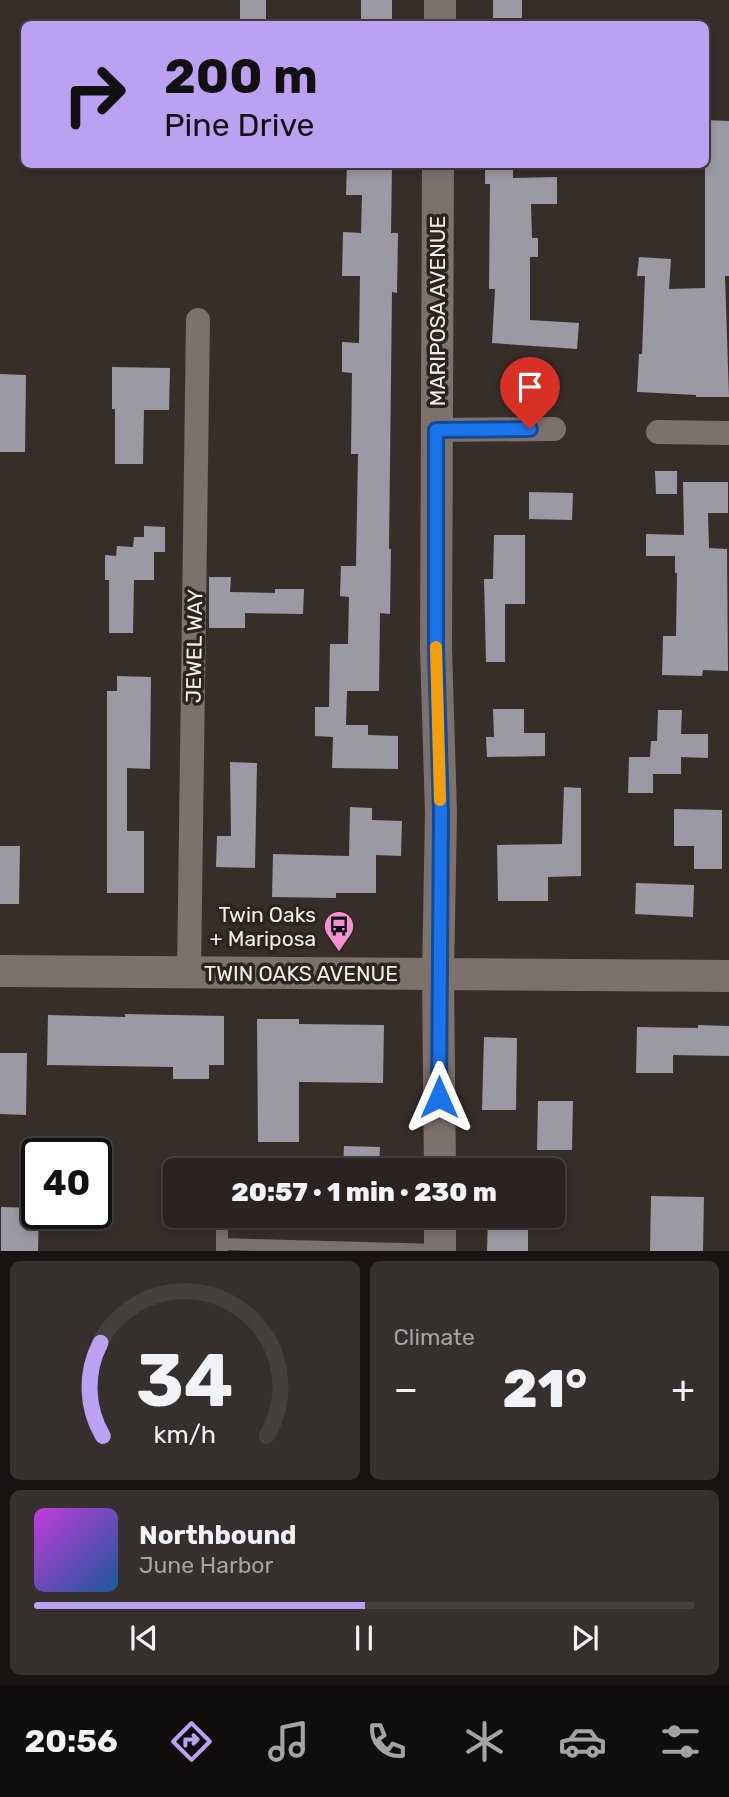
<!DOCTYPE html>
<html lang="en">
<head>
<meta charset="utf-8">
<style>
  :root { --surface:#292220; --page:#352f2d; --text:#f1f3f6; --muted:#a5a4a5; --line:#453f3e; --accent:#bca0f2 }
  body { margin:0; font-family:Rubik,sans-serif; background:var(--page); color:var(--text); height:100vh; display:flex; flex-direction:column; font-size:26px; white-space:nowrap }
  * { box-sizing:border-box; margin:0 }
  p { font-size:23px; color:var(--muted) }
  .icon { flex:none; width:38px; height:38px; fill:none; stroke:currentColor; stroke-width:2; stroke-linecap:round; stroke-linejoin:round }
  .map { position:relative; height:1251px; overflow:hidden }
  .sheet { display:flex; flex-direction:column; gap:10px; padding:10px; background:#171312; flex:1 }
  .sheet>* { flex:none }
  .guide { position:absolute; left:21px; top:21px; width:688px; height:147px; border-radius:10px; box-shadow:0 4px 10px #0003,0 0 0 2px var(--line); background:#bca0f2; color:#111; overflow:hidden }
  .speed { position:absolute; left:21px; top:1138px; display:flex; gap:14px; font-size:35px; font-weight:700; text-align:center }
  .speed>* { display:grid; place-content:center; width:91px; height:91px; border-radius:50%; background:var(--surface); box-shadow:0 4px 10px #0003,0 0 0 2px var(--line); line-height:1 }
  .speed .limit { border:4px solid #111; border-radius:10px; background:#fff; color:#111 }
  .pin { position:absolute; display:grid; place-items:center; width:60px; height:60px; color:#fff; margin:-72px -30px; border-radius:50% 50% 50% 0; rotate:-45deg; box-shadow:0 0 7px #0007 }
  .pin .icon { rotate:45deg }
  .me { position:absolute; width:77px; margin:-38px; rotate:0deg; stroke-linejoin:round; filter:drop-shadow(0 0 5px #0008) }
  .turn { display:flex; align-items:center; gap:24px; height:147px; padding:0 28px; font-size:32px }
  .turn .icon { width:91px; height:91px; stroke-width:2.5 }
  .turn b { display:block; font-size:49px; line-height:60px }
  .big { font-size:52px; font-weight:800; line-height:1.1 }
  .sheet .widget { flex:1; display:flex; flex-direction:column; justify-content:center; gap:10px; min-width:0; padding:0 24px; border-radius:10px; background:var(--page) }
  .sheet .dial { align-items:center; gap:0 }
  .dial svg { height:182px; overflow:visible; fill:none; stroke:var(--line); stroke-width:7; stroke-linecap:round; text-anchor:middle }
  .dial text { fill:var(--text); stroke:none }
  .song { display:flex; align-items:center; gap:21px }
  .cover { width:84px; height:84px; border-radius:10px; background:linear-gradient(135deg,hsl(290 70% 55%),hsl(210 70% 35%)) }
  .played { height:7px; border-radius:4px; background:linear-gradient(90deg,var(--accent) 50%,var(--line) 50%) }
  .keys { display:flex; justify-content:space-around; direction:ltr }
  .heat { display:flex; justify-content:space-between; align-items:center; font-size:38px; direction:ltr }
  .sheet .tiles { flex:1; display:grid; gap:10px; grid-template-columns:1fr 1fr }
  .widget:last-child { grid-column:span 2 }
  .trip { position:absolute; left:163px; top:1158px; width:402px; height:70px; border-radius:10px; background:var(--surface); box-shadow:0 4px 10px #0003,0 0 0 2px var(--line); font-weight:800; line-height:70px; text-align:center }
  .tab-bar { display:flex; height:112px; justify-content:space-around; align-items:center; background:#100e0d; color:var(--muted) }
  .tab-bar .icon { width:49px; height:49px }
  .tab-bar .active { color:var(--accent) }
  .tab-bar b { font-size:32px; color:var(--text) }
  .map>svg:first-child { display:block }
  .building { fill:#9b99a3 }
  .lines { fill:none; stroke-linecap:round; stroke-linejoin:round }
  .service { stroke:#7c716c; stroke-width:12 }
  .minor { stroke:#7c716c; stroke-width:24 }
  .tertiary { stroke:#7c716c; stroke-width:32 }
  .route-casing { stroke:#114b97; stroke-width:18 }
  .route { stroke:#1a73e8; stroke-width:12 }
  .slow { stroke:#f59e0b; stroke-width:12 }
  .labels { text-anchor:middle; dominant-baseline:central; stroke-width:7; stroke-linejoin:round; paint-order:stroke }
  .street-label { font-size:21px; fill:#f4eeeb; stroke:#2d2420 }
  .poi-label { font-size:21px; fill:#f4eeeb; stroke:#2d2420; text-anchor:end }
</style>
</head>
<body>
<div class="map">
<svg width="729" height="1251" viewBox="0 0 729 1251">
  <rect width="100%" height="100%" fill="#372e2a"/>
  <g class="building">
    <path d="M 240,0 L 266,0 L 266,22 L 240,21 Z"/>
    <rect x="361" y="0" width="31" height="24"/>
    <rect x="493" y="0" width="29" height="18"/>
    <path d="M 705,120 L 729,121 L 729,276 L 725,276 L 729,397 L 696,397 L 696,395 L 637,392 L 639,354 L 642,354 L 645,276 L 637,276 L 639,257 L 671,259 L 669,289 L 705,288 Z"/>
    <path d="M 347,164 L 392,166 L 391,233 L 398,233 L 397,293 L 392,292 L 389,549 L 391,549 L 390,614 L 380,613 L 379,691 L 347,691 L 346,725 L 368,725 L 368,735 L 398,736 L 398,769 L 332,768 L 333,737 L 315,736 L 315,707 L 329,707 L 330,644 L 348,644 L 349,597 L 340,596 L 341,566 L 356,566 L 358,454 L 351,454 L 352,373 L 342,372 L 342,342 L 359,343 L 360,276 L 342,276 L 343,232 L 361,233 L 362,195 L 346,195 Z"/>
    <path d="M 485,164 L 513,164 L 513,178 L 557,177 L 557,204 L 531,204 L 532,238 L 538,238 L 538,257 L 530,257 L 530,320 L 579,323 L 577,349 L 492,343 L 495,289 L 489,289 L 490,184 L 485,184 Z"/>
    <path d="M 112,367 L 170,368 L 169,410 L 144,410 L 143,464 L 115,464 L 115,409 L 112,409 Z"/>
    <path d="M 0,374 L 26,375 L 25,452 L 0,452 Z"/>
    <path d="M 655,471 L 677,471 L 677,494 L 656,494 Z"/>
    <path d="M 683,482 L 728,482 L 728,513 L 708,513 L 709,548 L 727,549 L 728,671 L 703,670 L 702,676 L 662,675 L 663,636 L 676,636 L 677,573 L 675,573 L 675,556 L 646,556 L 646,534 L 684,535 Z"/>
    <path d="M 529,492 L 573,493 L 572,520 L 529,519 Z"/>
    <path d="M 144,526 L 165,527 L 165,552 L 154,552 L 154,580 L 134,580 L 133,633 L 109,633 L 109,580 L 105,580 L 105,555 L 116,556 L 117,546 L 133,547 L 134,537 L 144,537 Z"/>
    <path d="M 494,535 L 525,535 L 525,604 L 505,604 L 505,662 L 486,662 L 484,579 L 493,579 Z"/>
    <path d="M 209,577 L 231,577 L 230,592 L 275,593 L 275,589 L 304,589 L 303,614 L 245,613 L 245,628 L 209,628 Z"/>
    <path d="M 117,676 L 151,677 L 150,769 L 127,768 L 127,831 L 144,831 L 144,893 L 107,893 L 107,691 L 117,691 Z"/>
    <path d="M 493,709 L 524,709 L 524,733 L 545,733 L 545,756 L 487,757 L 486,737 L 494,737 Z"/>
    <path d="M 658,710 L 682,710 L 681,734 L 708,734 L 708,758 L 681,757 L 681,774 L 653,774 L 653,793 L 628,793 L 629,757 L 650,757 L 651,741 L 657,741 Z"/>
    <path d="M 230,762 L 257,763 L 255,868 L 216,867 L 217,836 L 231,836 Z"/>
    <path d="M 564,787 L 581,788 L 581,876 L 548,877 L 548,901 L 498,901 L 497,845 L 562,844 Z"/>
    <path d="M 350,807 L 372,808 L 372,820 L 402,821 L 401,856 L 376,855 L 376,893 L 336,893 L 336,898 L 272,897 L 273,854 L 349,856 Z"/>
    <path d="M 674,809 L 722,810 L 722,869 L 694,869 L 694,846 L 674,846 Z"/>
    <path d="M 0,846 L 20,846 L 19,904 L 0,904 Z"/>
    <path d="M 636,883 L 694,885 L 693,917 L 635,914 Z"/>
    <path d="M 125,1014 L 224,1016 L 224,1065 L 209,1065 L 209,1079 L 173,1079 L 173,1067 L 47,1065 L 48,1015 L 125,1017 Z"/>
    <path d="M 257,1019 L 299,1019 L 299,1024 L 384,1025 L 383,1083 L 299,1082 L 299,1142 L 258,1142 Z"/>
    <path d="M 698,1025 L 729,1026 L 729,1056 L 673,1055 L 673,1073 L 636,1073 L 637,1027 L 698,1028 Z"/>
    <path d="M 484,1037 L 517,1038 L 516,1110 L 482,1110 Z"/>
    <path d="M 0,1053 L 27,1053 L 26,1115 L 0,1114 Z"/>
    <path d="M 538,1101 L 573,1101 L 572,1150 L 537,1150 Z"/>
    <path d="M 344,1146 L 380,1147 L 379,1171 L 343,1171 Z"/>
    <path d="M 651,1196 L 704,1197 L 703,1251 L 650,1251 Z"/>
    <path d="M 1,1207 L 37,1208 L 37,1213 L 39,1213 L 38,1251 L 1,1251 Z"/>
    <path d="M 488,1216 L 528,1216 L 528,1251 L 487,1251 Z"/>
  </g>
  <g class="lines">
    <g class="service">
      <path d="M 222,1216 L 222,1251"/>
      <path d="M 222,1244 L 439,1250"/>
    </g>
    <g class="minor">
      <path d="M 436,430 L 554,429"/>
      <path d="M 658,432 L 729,433"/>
      <path d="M 189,973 L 198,320"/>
    </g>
    <g class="tertiary">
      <path d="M 440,24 L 440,0"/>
      <path d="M 438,164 L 436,649 L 441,813 L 438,974 L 440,1171"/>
      <path d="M 0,971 L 729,976"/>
      <path d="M 440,1251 L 440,1216"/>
    </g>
  </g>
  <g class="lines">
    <g class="route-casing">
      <path id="route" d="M 439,1097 L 441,813 L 436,649 L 436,430 L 530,429"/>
    </g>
    <use href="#route" class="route"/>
    <path class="slow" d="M 436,647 L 440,800"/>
  </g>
  <defs>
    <g id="bus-pin" transform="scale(1.575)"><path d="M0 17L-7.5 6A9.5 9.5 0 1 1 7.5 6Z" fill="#f491d3" stroke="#2d2420"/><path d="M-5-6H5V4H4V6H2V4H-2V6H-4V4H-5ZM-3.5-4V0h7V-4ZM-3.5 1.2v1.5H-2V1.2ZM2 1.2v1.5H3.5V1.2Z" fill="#111"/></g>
  </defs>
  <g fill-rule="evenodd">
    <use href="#bus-pin" x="339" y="926"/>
  </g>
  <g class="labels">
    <g class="street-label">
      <text transform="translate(437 311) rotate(-90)">MARIPOSA AVENUE</text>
      <text transform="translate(194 646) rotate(-89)">JEWEL WAY</text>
      <text x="301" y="973">TWIN OAKS AVENUE</text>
    </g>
    <g class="poi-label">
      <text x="316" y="914">Twin Oaks<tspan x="316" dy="24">+ Mariposa</tspan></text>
    </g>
  </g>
</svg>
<div class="speed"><div class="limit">40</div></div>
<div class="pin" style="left:530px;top:429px;background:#d93025"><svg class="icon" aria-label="arrive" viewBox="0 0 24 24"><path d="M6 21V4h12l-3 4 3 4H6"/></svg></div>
<svg class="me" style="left:439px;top:1097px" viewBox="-20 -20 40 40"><path d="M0-17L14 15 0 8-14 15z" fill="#1a73e8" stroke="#fff" stroke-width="4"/></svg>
<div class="trip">20:57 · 1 min · 230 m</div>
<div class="guide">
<div class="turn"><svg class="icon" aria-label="right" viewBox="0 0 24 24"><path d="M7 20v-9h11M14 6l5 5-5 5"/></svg><div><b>200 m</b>Pine Drive</div></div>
</div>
</div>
<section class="sheet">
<div class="tiles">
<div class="widget dial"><svg viewBox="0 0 100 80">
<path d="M14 69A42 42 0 1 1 86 69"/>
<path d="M14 69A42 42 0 0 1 13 28" stroke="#bca0f2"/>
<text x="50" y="56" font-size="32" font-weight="700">34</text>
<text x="50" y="72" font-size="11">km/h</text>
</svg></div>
<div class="widget"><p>Climate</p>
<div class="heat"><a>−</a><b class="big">21°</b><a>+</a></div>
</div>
<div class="widget">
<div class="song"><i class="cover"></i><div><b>Northbound</b><p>June Harbor</p></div></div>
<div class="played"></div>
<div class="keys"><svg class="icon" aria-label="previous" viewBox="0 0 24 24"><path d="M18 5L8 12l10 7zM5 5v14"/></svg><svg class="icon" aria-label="pause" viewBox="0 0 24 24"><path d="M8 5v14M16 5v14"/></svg><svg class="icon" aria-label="next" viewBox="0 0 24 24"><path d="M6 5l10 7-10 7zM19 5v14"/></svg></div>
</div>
</div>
</section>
<nav class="tab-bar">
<b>20:56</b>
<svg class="icon active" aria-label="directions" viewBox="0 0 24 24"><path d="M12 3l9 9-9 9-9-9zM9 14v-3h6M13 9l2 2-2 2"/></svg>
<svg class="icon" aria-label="music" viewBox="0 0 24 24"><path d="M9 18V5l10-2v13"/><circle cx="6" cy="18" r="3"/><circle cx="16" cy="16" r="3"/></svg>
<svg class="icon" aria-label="phone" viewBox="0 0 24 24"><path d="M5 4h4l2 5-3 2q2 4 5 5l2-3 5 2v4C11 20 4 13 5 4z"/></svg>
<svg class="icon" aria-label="climate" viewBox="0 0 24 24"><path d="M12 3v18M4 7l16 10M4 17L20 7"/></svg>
<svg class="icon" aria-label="car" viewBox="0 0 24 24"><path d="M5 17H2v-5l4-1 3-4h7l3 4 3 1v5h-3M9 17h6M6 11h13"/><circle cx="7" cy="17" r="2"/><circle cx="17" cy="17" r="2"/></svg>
<svg class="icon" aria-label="filters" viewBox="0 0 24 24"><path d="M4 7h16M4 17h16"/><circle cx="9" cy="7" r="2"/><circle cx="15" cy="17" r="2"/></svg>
</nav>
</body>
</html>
